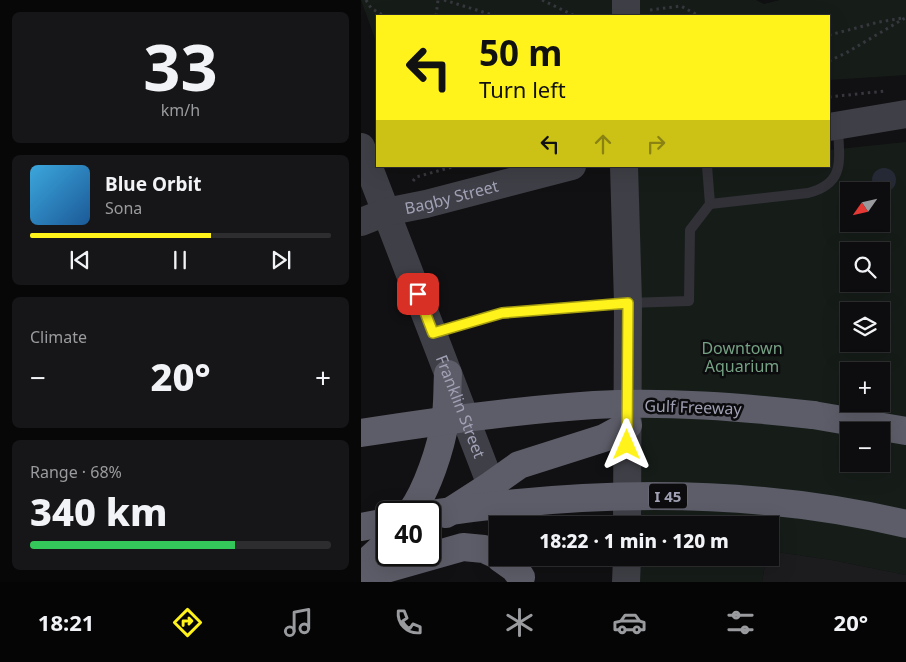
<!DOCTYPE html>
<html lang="en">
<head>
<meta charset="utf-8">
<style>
  :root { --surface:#0d0c0e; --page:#161517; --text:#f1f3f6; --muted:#9a9b9e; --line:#2d2c2e; --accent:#fff31b }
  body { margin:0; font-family:"Noto Sans",sans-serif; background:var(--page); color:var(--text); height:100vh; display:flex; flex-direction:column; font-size:19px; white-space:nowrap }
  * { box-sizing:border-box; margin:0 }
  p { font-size:16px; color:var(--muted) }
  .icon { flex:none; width:28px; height:28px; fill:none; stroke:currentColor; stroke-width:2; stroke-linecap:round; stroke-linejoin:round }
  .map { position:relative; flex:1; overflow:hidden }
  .drawer { display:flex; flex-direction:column; gap:12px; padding:12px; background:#070708; width:361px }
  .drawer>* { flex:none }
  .banner { position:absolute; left:15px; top:15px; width:454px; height:152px; border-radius:0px; box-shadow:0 5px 20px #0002,0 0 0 1px var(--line); background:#fff31b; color:#111; overflow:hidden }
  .needle { width:32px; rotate:236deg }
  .buttons { position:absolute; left:479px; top:182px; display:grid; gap:10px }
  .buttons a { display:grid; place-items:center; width:50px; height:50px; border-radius:0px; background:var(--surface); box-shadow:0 5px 20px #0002,0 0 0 1px var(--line); font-size:25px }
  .speed { position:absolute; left:15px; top:501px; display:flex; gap:10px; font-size:25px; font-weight:700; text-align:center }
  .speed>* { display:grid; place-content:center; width:65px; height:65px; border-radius:50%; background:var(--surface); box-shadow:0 5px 20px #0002,0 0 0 1px var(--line); line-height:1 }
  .speed .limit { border:2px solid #111; border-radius:8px; background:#fff; color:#111 }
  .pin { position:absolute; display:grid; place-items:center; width:42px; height:42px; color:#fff; margin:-21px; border-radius:10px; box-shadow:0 2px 8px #0006 }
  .me { position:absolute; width:55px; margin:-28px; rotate:0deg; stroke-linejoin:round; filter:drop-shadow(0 0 4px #0008) }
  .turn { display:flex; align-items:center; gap:18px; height:105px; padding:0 20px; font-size:22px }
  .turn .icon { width:65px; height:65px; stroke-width:2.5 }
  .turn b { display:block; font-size:35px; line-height:42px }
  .lanes { display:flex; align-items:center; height:48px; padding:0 20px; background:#0003; justify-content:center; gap:25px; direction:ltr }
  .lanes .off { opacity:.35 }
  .big { font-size:38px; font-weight:800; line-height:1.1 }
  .drawer .card { flex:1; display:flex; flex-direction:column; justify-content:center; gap:8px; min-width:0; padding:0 18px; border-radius:8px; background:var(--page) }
  .drawer .dial { align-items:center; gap:0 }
  .dial b { font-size:65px; line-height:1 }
  .song { display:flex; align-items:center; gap:15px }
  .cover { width:60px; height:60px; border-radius:8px; background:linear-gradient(135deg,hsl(200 70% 55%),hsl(210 70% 35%)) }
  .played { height:5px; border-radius:2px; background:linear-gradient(90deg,var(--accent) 60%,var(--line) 60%) }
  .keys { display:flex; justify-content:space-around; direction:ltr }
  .heat { display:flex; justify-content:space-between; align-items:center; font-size:28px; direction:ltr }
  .charge { height:8px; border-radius:4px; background:linear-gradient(90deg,#34c759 68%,var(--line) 0) }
  .trip { position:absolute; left:128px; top:516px; width:290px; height:50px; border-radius:0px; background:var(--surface); box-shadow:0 5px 20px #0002,0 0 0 1px var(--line); font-weight:800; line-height:50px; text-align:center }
  .dock { display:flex; height:80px; justify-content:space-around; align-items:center; background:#050506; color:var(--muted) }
  .dock .icon { width:35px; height:35px }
  .dock .on { color:var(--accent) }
  .dock b { font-size:22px; color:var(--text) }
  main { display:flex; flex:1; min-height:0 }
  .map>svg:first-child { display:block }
  .built { fill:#1c1c1f }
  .green { fill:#161d19; fill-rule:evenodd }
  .water { fill:#262a36 }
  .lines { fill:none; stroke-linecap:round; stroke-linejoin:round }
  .path { stroke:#37373e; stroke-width:3; stroke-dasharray:2.5 4; stroke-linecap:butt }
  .lane { stroke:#323137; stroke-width:10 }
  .secondary { stroke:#3f3f47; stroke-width:28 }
  .highway { stroke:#5d5d69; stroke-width:28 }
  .secondary-bridge { stroke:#3f3f47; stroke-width:28 }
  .highway-bridge { stroke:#5d5d69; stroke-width:28 }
  .route-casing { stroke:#a69e12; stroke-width:12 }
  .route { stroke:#fff31b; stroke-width:9 }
  .labels { text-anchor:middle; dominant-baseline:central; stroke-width:5; stroke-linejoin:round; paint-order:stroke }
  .shield { fill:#0c0b0d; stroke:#747482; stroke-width:1 }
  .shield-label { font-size:15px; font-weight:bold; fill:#a0a1b4 }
  .street-label { font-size:16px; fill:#a0a1b4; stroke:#0c0b0d }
  .park-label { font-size:16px; fill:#75a184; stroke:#0c0b0d }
</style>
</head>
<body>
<main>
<section class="drawer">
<div class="card dial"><b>33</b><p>km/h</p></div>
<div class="card">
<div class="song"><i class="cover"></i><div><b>Blue Orbit</b><p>Sona</p></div></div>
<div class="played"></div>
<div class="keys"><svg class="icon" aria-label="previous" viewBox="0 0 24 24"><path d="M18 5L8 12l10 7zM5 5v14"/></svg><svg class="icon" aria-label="pause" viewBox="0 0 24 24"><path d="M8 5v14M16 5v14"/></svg><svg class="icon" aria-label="next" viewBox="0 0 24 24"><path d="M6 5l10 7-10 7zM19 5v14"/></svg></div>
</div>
<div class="card"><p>Climate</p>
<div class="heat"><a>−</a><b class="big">20°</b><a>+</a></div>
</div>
<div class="card"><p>Range · 68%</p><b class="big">340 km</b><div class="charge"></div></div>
</section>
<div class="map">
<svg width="545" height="582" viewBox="0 0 545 582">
  <rect width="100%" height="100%" fill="#111012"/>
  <path class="built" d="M 409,551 L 471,560 L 545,575 L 545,582 L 401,582 L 405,558 L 409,558 Z"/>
  <g class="green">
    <path d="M 0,0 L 395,0 L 403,4 L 419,0 L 545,0 L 545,75 L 468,80 L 468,16 L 16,16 L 16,44 Z"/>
    <path d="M 545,142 L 545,575 L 471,560 L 409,551 L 409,525 L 272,525 L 272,166 L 468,166 L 468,150 ZM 488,191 L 520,191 L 520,224 L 488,224 ZM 488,251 L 520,251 L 520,284 L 488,284 ZM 488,311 L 520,311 L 520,344 L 488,344 ZM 488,371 L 520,371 L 520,404 L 488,404 ZM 488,431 L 520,431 L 520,464 L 488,464 Z"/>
    <path d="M 272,558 L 405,558 L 401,582 L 272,582 Z"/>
  </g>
  <circle class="water" cx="523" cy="180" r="12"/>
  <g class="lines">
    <g class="path">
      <path d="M 5,0 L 10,8 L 23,16"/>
      <path d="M 83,0 L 135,16"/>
      <path d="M 181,0 L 214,16"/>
      <path d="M 289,10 L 320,6 L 338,16"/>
      <path d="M 75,16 L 77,0"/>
      <path d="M 468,35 L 518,22 L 542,18"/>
      <path d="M 468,61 L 485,53 L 544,18"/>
      <path d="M 468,97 L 524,91"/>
      <path d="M 52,181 L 55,177 L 95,166"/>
    </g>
    <g class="lane">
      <path d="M 349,204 L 447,193 C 485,183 478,160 477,127"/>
      <path d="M 73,333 L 141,313 L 267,303 L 328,301 L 329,230 L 349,204 L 346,166"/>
    </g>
    <g class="secondary">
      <path d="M 468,127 L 545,114"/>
      <path id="s1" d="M 0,147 L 130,485 L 143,525"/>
      <path d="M 263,166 L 267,303 L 266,525"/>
      <path id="s2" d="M 0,222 L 25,212 L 65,204 L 211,166"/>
      <path d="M 265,582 L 266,558"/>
    </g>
    <g class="highway">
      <path d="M 452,415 L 545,431"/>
      <path d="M 50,512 C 66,490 80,448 84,421 C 87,406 86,389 87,374"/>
      <path d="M 85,514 L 130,485 L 158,465 L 243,438 L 267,425"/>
      <path d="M 0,527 L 26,522"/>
      <path d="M 139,558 L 153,568 L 160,577"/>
      <path d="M 0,567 L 26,543"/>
      <path d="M 0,576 L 102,547 L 123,549 L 136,555"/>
    </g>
    <path class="secondary-bridge" d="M 265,16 L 265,0"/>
    <g class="highway-bridge">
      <path d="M 0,433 C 77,421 155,410 233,405 C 306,401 380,407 452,415"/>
      <path d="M 69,514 C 226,490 389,487 545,524"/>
    </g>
  </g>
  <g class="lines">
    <g class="route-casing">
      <path id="route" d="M 57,294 L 72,333 L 141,313 L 267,303 L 266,445"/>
    </g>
    <use href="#route" class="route"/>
  </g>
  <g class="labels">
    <rect class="shield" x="288" y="483.5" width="38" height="25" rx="4"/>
    <g class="shield-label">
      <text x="307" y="496">I 45</text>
    </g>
    <g class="street-label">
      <text stroke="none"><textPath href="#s2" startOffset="94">Bagby Street</textPath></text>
      <text stroke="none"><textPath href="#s1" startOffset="278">Franklin Street</textPath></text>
      <text transform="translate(332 407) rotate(2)">Gulf Freeway</text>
    </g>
    <g class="park-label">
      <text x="381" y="348">Downtown<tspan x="381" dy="18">Aquarium</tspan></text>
    </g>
  </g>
</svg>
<div class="buttons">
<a><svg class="needle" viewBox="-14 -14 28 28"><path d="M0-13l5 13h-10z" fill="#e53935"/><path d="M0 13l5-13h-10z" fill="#9a9b9e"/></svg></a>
<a><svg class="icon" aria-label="search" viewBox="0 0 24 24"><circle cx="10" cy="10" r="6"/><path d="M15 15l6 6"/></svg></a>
<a><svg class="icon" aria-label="layers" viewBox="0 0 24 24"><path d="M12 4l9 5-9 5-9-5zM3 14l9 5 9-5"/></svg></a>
<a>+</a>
<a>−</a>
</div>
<div class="speed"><div class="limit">40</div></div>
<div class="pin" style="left:57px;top:294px;background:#d93025"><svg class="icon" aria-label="arrive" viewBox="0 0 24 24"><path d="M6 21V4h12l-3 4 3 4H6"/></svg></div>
<svg class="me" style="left:266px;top:445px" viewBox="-20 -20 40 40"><path d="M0-17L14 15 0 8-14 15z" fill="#fff31b" stroke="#fff" stroke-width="4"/></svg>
<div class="trip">18:22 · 1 min · 120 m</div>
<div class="banner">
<div class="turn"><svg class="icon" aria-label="left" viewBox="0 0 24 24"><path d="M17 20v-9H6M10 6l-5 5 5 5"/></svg><div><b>50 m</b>Turn left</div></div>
<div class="lanes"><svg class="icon" aria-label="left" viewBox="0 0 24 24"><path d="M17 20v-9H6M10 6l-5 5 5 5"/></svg><svg class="icon off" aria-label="ahead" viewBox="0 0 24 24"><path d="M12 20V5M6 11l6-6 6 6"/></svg><svg class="icon off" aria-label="right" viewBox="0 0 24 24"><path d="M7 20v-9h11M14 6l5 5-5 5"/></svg></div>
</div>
</div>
</main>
<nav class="dock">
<b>18:21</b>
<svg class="icon on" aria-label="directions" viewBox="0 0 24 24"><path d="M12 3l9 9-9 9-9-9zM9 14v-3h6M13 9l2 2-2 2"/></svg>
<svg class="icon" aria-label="music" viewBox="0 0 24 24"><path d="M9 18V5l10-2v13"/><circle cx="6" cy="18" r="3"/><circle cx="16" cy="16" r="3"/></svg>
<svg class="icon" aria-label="phone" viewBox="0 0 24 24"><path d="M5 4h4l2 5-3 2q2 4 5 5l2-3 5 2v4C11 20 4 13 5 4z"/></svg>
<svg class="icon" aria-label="climate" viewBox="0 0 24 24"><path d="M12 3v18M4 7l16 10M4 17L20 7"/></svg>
<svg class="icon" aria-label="car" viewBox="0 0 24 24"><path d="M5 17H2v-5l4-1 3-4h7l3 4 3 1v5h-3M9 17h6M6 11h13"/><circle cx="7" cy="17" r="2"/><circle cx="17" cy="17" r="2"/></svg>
<svg class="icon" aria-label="filters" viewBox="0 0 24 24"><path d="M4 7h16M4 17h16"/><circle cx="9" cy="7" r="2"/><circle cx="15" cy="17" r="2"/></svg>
<b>20°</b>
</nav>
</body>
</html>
